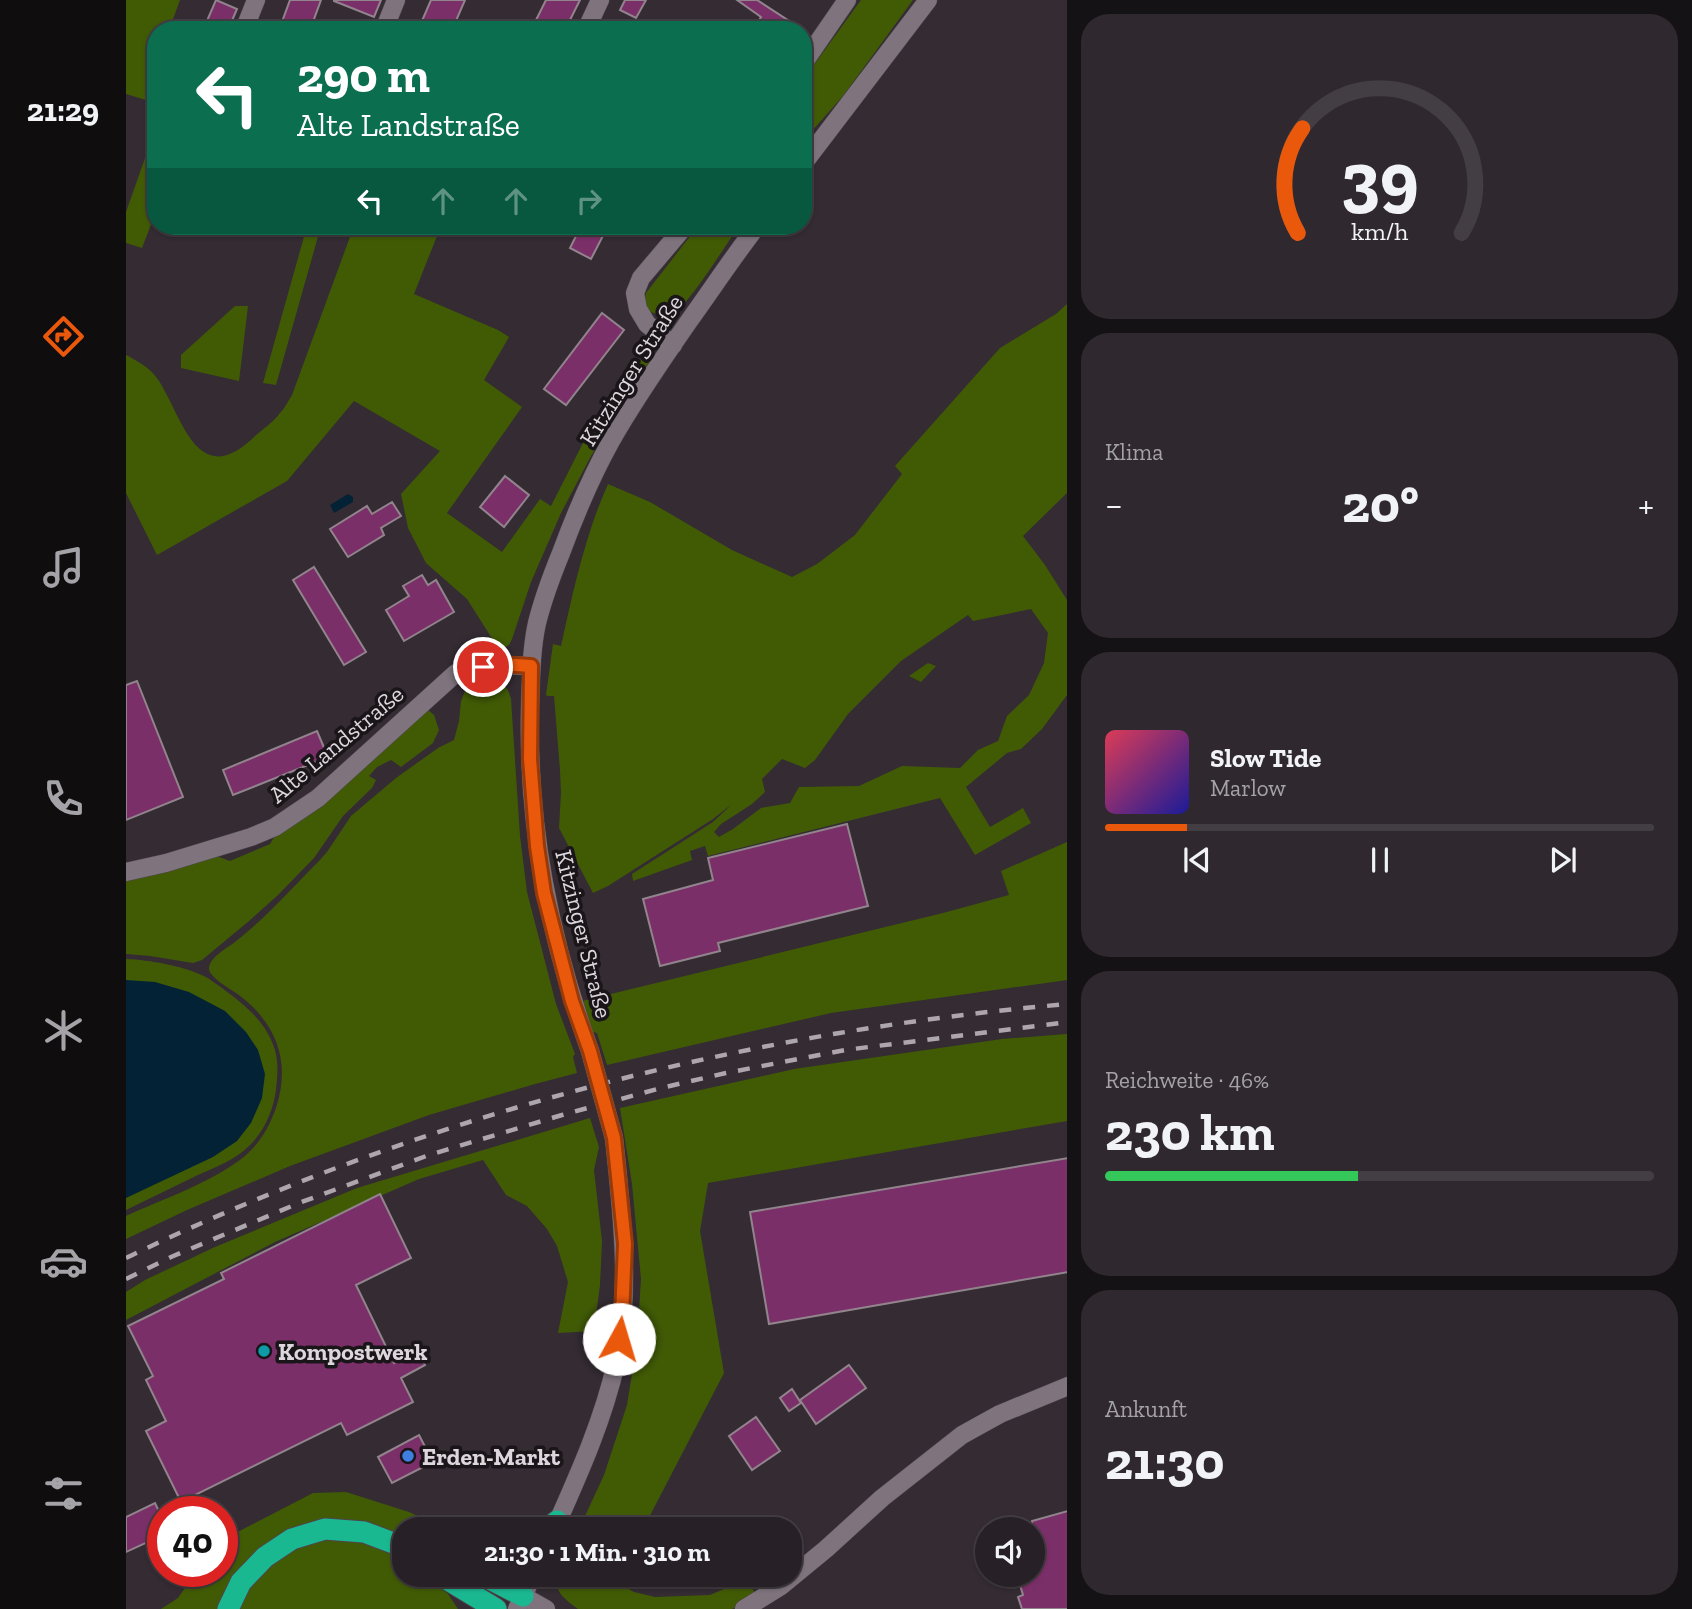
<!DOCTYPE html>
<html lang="de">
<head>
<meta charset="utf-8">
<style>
  :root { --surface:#272026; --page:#2f282e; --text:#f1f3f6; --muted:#a4a3a7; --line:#433e43; --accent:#ea580c }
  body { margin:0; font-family:"Zilla Slab",serif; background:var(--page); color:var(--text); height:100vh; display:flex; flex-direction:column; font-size:26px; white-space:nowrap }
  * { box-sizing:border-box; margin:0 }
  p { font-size:23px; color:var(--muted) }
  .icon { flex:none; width:38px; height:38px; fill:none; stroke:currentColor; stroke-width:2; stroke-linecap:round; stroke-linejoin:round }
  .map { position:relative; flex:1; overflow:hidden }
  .drawer { display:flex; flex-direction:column; gap:14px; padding:14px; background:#151215; width:625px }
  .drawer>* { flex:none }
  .banner { position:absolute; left:21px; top:21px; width:665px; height:214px; border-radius:28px; box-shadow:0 2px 5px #0004,0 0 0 2px var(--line); background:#0b6e4f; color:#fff; overflow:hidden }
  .tools { position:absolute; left:849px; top:1517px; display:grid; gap:14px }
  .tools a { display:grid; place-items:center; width:70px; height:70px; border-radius:50%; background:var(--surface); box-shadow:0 2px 5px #0004,0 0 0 2px var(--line); font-size:35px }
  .speed { position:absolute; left:21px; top:1496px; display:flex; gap:14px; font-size:35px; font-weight:700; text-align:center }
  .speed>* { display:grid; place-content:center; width:91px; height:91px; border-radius:50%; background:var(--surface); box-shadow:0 2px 5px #0004,0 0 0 2px var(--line); line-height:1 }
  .speed .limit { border:10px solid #d22; background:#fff; color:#111 }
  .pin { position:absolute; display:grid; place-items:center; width:60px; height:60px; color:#fff; margin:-30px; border:4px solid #fff; border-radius:50%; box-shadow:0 2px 7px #0007 }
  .me { position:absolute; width:77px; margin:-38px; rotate:6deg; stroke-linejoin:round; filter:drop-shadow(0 0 5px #0008) }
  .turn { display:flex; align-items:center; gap:24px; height:147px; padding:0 35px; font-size:32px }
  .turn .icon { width:91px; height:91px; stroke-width:2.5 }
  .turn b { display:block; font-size:49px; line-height:60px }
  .lanes { display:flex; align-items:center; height:66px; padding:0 35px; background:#0003; justify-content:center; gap:35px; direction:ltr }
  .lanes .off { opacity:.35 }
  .big { font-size:52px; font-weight:700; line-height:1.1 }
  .drawer .card { flex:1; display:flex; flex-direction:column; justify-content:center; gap:10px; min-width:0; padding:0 24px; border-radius:28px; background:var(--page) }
  .drawer .dial { align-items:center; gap:0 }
  .dial svg { height:182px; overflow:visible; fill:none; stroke:var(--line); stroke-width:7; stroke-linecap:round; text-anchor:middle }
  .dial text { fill:var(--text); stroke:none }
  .song { display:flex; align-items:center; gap:21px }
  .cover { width:84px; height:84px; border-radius:10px; background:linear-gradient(135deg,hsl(350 70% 55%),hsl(240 70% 35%)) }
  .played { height:7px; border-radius:4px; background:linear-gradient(90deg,var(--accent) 15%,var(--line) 15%) }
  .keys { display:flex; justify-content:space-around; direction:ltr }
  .heat { display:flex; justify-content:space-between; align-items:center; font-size:38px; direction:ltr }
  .charge { height:10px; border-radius:5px; background:linear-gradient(90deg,#34c759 46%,var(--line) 0) }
  .trip { position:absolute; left:266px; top:1517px; width:410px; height:70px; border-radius:28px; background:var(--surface); box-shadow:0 2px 5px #0004,0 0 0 2px var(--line); font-weight:700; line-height:70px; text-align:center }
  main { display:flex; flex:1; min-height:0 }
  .tab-bar { display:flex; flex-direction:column; width:126px; justify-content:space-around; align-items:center; background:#100d0f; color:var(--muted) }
  .tab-bar .icon { width:49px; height:49px }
  .tab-bar .active { color:var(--accent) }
  .tab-bar b { font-size:32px; color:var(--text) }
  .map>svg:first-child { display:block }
  .green { fill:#415b05; fill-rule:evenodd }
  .water { fill:#032235 }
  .building { fill:#7b2f68; stroke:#91848c; stroke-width:2 }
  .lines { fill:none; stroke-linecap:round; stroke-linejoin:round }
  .street-casing { stroke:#4e464d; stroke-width:19 }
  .secondary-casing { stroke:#4e464d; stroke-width:19 }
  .highway-casing { stroke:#4e464d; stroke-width:23 }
  .street { stroke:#7f747e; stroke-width:18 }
  .secondary { stroke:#7f747e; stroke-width:18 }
  .highway { stroke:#1ab891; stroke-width:21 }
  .rail { stroke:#ada6ad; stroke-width:4.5; stroke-dasharray:12 12; stroke-linecap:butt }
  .secondary-bridge-casing { stroke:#4e464d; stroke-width:19; stroke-linecap:butt }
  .secondary-bridge { stroke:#7f747e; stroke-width:18 }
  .route-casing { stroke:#983908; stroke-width:18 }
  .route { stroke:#ea580c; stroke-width:12 }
  .culture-dot { fill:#0f9aa8; stroke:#191519; stroke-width:2.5 }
  .shop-dot { fill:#3f7fe0; stroke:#191519; stroke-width:2.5 }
  .labels { text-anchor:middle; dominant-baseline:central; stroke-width:7; stroke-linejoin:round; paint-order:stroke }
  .street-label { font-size:24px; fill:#ddd7dd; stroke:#191519 }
  .poi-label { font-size:24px; font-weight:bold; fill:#ddd7dd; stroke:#191519; text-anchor:start }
</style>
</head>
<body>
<main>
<nav class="tab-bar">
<b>21:29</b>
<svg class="icon active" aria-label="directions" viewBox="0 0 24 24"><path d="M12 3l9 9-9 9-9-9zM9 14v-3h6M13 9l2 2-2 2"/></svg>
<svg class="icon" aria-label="music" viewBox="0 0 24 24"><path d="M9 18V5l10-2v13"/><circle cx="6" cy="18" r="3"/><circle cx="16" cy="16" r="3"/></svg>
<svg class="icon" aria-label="phone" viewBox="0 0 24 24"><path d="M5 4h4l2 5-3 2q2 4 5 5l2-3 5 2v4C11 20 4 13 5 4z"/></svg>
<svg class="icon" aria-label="climate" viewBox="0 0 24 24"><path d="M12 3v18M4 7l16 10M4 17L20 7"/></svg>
<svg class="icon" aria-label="car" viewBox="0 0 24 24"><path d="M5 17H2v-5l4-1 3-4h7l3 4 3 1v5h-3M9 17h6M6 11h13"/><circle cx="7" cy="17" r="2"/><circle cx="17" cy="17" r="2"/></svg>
<svg class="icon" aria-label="filters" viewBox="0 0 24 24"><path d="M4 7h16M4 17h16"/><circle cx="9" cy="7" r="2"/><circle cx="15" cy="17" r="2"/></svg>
</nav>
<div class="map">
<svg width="942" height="1609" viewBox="0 0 942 1609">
  <rect width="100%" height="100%" fill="#342b33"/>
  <g class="green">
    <path d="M 0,0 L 54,0 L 43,30 L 30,30 L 30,66 L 26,75 L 30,78 L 30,103 L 0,94 Z"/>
    <path d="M 735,0 L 787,0 L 717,96 L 677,141 L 677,80 Z"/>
    <path d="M 30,127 L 30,211 L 16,248 L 0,243 L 0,212 Z"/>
    <path d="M 181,226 L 195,226 L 150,385 L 137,383 Z"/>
    <path d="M 228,226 L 315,226 L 288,294 L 372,330 L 383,337 L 358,380 L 396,407 L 321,513 L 376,552 L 414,499 L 425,506 L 457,443 L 520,353 L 521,344 L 528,347 L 524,361 L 465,456 L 435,513 L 405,582 L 386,639 L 383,645 L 374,651 L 341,599 L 300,563 L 282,528 L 275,494 L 314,451 L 228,401 L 161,481 L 31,555 L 0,493 L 0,355 C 13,362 25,368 33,381 C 57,419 71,489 126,439 C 135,430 147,423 154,413 C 159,408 162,401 166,395 Z"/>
    <path d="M 572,226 L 613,226 C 600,244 564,304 547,313 C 541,315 530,315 525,312 C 518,308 518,301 520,293 Z"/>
    <path d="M 941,304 L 941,493 L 897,536 L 919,565 L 941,600 L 941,695 L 916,729 L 895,749 L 881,753 L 840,787 L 864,827 L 897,808 L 905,823 L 849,855 L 814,798 L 582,856 L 579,846 L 564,851 L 566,860 L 507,881 L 506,874 L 587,822 L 606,804 L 587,819 L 482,886 L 467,893 L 433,828 L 435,793 L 434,770 L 428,696 L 422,696 L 420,695 L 427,644 L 435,646 C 447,592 459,535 482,484 L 524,502 L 606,550 L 666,577 L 691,564 L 729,535 L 776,474 L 769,466 L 874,348 L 930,314 ZM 905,609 L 922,633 L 918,663 L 903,695 L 881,716 L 872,741 L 852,750 L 834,768 L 776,766 L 733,786 L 673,787 L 664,803 L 635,808 L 607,829 L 593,837 L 588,832 L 595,824 L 626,804 L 639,792 L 636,779 L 656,759 L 679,768 L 689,760 L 722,714 L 775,661 L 842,615 L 847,621 Z"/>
    <path d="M 109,306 L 122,306 L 113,381 L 55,368 L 55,355 Z"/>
    <path d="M 802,663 L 810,666 L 795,682 L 783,676 Z"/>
    <path d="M 367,678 C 378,683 382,687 385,699 L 394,836 L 401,892 L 430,1004 L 449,1054 L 447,1057 L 451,1073 L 409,1084 L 303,1115 L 164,1166 L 61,1210 L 0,1239 L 0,1216 C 37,1199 87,1182 119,1156 C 134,1143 143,1127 150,1108 C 165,1062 151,1024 113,995 C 106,990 82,977 83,968 C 84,957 101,948 109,942 C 140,918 166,888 193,861 L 201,852 L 225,816 L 270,778 L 312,748 L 328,740 L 333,721 L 335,701 L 343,681 Z"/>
    <path d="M 302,710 L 308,715 L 313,730 L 307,743 L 275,767 L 265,760 L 251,767 L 243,776 L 250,780 L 246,788 L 217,816 L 188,858 L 152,895 L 123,921 L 76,960 L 67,963 L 24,956 L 0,954 L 0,880 L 22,876 L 88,855 L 104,861 L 144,844 L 153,829 Z"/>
    <path d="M 941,842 L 941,980 L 705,1013 L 481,1065 L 471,1033 L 466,1032 L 456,1001 L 817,913 L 883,895 L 875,871 Z"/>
    <path d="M 0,959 C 24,960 57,966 78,976 C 84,979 90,984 96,988 C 116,1003 136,1018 146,1042 C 153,1057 152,1073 150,1089 C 148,1109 138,1132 123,1146 C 109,1160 90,1167 72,1175 C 48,1187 24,1198 0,1210 Z"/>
    <path d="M 942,1034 L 941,1121 L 582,1183 L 574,1231 L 598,1373 L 517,1529 L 453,1529 L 478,1475 L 501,1405 L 511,1343 L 515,1279 L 506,1184 L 494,1108 L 668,1069 L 876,1039 Z"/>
    <path d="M 464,1118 L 473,1147 L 468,1170 L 476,1241 L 474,1285 L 468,1331 L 432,1333 L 442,1282 L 431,1246 L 421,1229 L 401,1206 L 380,1195 L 357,1160 L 293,1179 L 149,1242 L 0,1320 L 0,1292 L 19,1280 L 89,1247 L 231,1188 Z"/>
    <path d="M 220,1492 L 283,1512 L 320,1529 L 278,1530 L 278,1535 L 240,1523 L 164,1530 L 93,1609 L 35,1609 L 52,1598 L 70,1572 L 96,1572 L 96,1540 L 187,1493 Z"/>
    <path d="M 220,1538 C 241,1541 261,1547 278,1559 L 278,1575 L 299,1575 L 322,1594 L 332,1609 L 114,1609 C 125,1574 161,1546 197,1540 C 205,1539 213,1539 220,1538 Z"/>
    <path d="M 433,1575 L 493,1575 L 490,1582 L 508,1592 L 529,1597 L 584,1595 L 621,1579 L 631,1597 L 606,1609 L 452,1609 C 440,1600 426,1591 433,1575 Z"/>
  </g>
  <g class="water">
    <path d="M 222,494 L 227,497 L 227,502 L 208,513 L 204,505 Z"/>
    <path d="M 0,980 L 29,982 L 63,992 L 99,1011 L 120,1032 L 132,1050 L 139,1074 L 136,1098 L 125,1123 L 111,1141 L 87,1157 L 0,1198 Z"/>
  </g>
  <g class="building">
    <path d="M 90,0 L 111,9 L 102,30 L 77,30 Z"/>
    <path d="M 164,0 L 195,0 L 184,30 L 153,30 Z"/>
    <path d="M 208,0 L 255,0 L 248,17 L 208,1 Z"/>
    <path d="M 305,0 L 339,0 L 326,30 L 292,30 Z"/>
    <path d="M 420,0 L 454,0 L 439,30 L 405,30 Z"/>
    <path d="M 499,0 L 520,0 L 510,18 L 494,10 Z"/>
    <path d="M 611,0 L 631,0 L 677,30 L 640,30 L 631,24 L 635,17 Z"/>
    <path d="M 455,226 L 482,226 L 465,259 L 444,248 Z"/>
    <path d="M 476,313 L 498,330 L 440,405 L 418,389 Z"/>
    <path d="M 379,476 L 403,495 L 378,527 L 354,507 Z"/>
    <path d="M 266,502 L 275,516 L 255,528 L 258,535 L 222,557 L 204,529 L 241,506 L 246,514 Z"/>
    <path d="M 188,567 L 240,652 L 218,665 L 167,580 Z"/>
    <path d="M 296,575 L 302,585 L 310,580 L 328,612 L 278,641 L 260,610 L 283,596 L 277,586 Z"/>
    <path d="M 11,681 L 57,797 L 0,820 L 0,685 Z"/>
    <path d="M 191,731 L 202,757 L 107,795 L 97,770 Z"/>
    <path d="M 721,824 L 742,906 L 592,943 L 594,951 L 534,966 L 517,899 L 587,880 L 582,858 Z"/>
    <path d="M 942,1158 L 942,1272 L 643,1324 L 624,1212 Z"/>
    <path d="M 254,1194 L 285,1258 L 230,1285 L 268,1363 L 291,1350 L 299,1365 L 275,1378 L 287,1402 L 221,1435 L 215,1423 L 55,1502 L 20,1431 L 40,1421 L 20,1380 L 27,1376 L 2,1326 L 98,1279 L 95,1273 Z"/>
    <path d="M 723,1365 L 740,1388 L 690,1424 L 674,1400 Z"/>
    <path d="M 666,1389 L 675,1403 L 663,1411 L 654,1398 Z"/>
    <path d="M 630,1417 L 654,1451 L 626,1470 L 603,1436 Z"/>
    <path d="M 293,1435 L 307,1462 L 266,1483 L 252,1457 Z"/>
    <path d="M 29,1503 L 37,1520 L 37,1535 L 0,1552 L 0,1517 Z"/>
    <path d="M 942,1511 L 942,1609 L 896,1609 L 892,1597 L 897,1595 L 891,1575 L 906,1575 L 906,1521 Z"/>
  </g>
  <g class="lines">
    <g class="street-casing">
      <g id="street">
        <path d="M 118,30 L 130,0"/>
        <path d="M 258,30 L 270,0"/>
        <path d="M 460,30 L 474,0"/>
        <path d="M 677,64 L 721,0"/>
        <path d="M 547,345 L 521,324 L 512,309 L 509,293 L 515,278 L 559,226"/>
        <path d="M 0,872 L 40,863 L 125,837 L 149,827 L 192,798 L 330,673 C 354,663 380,665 405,666"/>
      </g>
    </g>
    <g class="secondary-casing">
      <g id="secondary">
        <path d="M 677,164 L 802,0"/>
        <path d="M 464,1051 C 424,939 401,827 404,708 C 405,680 405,650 411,623 C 417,599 426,575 435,553 C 449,515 465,477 485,441 C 508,400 536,360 563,321 C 586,289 607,257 631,226"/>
        <path d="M 428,1530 C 452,1476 477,1421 490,1363 C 505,1289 496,1213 488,1138"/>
        <path d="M 397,1596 L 420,1609"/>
        <path d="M 391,1609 L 407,1575"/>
        <path d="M 618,1609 L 655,1586 L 700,1549 L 756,1498 L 836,1435 L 874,1414 L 942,1386"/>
      </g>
    </g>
    <g class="highway-casing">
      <g id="highway">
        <path d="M 421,1530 L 431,1521"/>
        <path d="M 314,1575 L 370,1609"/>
        <path d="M 356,1575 L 397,1596"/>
        <path d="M 102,1609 L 115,1582 L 139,1557 L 166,1539 L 199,1529 L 238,1532 L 278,1547"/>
      </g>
    </g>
    <use href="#street" class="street"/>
    <use href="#secondary" class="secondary"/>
    <use href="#highway" class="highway"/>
    <g class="rail">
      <path d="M 0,1258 C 294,1116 616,1032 942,1004"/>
      <path d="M 0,1279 L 45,1257 L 173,1203 L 303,1155 L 436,1115 L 535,1088 L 600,1073 L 719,1050 L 942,1022"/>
    </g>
    <g class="secondary-bridge-casing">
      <path id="secondary-bridge" d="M 464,1051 L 488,1138"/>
    </g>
    <use href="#secondary-bridge" class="secondary-bridge"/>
  </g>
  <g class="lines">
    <g class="route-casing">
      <path id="route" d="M 357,667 L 373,664 L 405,666 L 404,759 L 411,846 L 418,893 L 446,1001 L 464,1051 L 488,1138 L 499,1244 L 496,1316 L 493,1339"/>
    </g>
    <use href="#route" class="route"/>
  </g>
  <circle class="culture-dot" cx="138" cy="1351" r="7"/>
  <circle class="shop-dot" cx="282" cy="1456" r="7"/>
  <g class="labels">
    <g class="street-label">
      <text transform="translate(505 370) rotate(-58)">Kitzinger Straße</text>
      <text transform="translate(210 744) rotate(-40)">Alte Landstraße</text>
      <text transform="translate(458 934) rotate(76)">Kitzinger Straße</text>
    </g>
    <g class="poi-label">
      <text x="152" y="1351">Kompostwerk</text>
      <text x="296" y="1456">Erden-Markt</text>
    </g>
  </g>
</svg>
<div class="tools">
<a><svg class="icon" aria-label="sound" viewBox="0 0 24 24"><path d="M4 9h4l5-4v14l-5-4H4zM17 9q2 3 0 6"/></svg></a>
</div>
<div class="speed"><div class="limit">40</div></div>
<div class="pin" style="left:357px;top:667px;background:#d93025"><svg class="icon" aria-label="arrive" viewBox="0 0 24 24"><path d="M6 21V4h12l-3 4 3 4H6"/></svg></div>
<svg class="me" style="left:493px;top:1339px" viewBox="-20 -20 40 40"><circle r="19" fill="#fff"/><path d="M0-13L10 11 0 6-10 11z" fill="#ea580c"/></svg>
<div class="trip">21:30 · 1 Min. · 310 m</div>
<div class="banner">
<div class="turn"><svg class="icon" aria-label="left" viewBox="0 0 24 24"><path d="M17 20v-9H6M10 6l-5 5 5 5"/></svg><div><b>290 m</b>Alte Landstraße</div></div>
<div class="lanes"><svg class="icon" aria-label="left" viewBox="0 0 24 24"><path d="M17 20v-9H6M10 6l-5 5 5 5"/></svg><svg class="icon off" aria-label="ahead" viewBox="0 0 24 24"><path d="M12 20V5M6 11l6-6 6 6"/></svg><svg class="icon off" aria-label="ahead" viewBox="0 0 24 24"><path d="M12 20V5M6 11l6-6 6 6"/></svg><svg class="icon off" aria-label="right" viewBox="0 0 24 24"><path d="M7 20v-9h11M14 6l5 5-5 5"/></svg></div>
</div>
</div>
<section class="drawer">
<div class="card dial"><svg viewBox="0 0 100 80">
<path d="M14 69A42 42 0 1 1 86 69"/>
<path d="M14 69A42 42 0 0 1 16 23" stroke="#ea580c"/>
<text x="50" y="56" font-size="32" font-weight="700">39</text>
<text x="50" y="72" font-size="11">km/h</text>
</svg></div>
<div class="card"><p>Klima</p>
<div class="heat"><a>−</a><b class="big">20°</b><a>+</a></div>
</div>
<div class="card">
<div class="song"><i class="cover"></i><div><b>Slow Tide</b><p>Marlow</p></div></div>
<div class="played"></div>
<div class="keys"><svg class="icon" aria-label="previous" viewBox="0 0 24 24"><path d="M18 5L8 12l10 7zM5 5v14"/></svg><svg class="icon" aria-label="pause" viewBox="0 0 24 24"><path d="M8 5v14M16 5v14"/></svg><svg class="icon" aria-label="next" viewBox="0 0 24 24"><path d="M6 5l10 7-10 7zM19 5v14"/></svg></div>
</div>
<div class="card"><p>Reichweite · 46%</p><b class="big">230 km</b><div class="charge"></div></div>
<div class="card"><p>Ankunft</p><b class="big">21:30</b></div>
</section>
</main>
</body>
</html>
